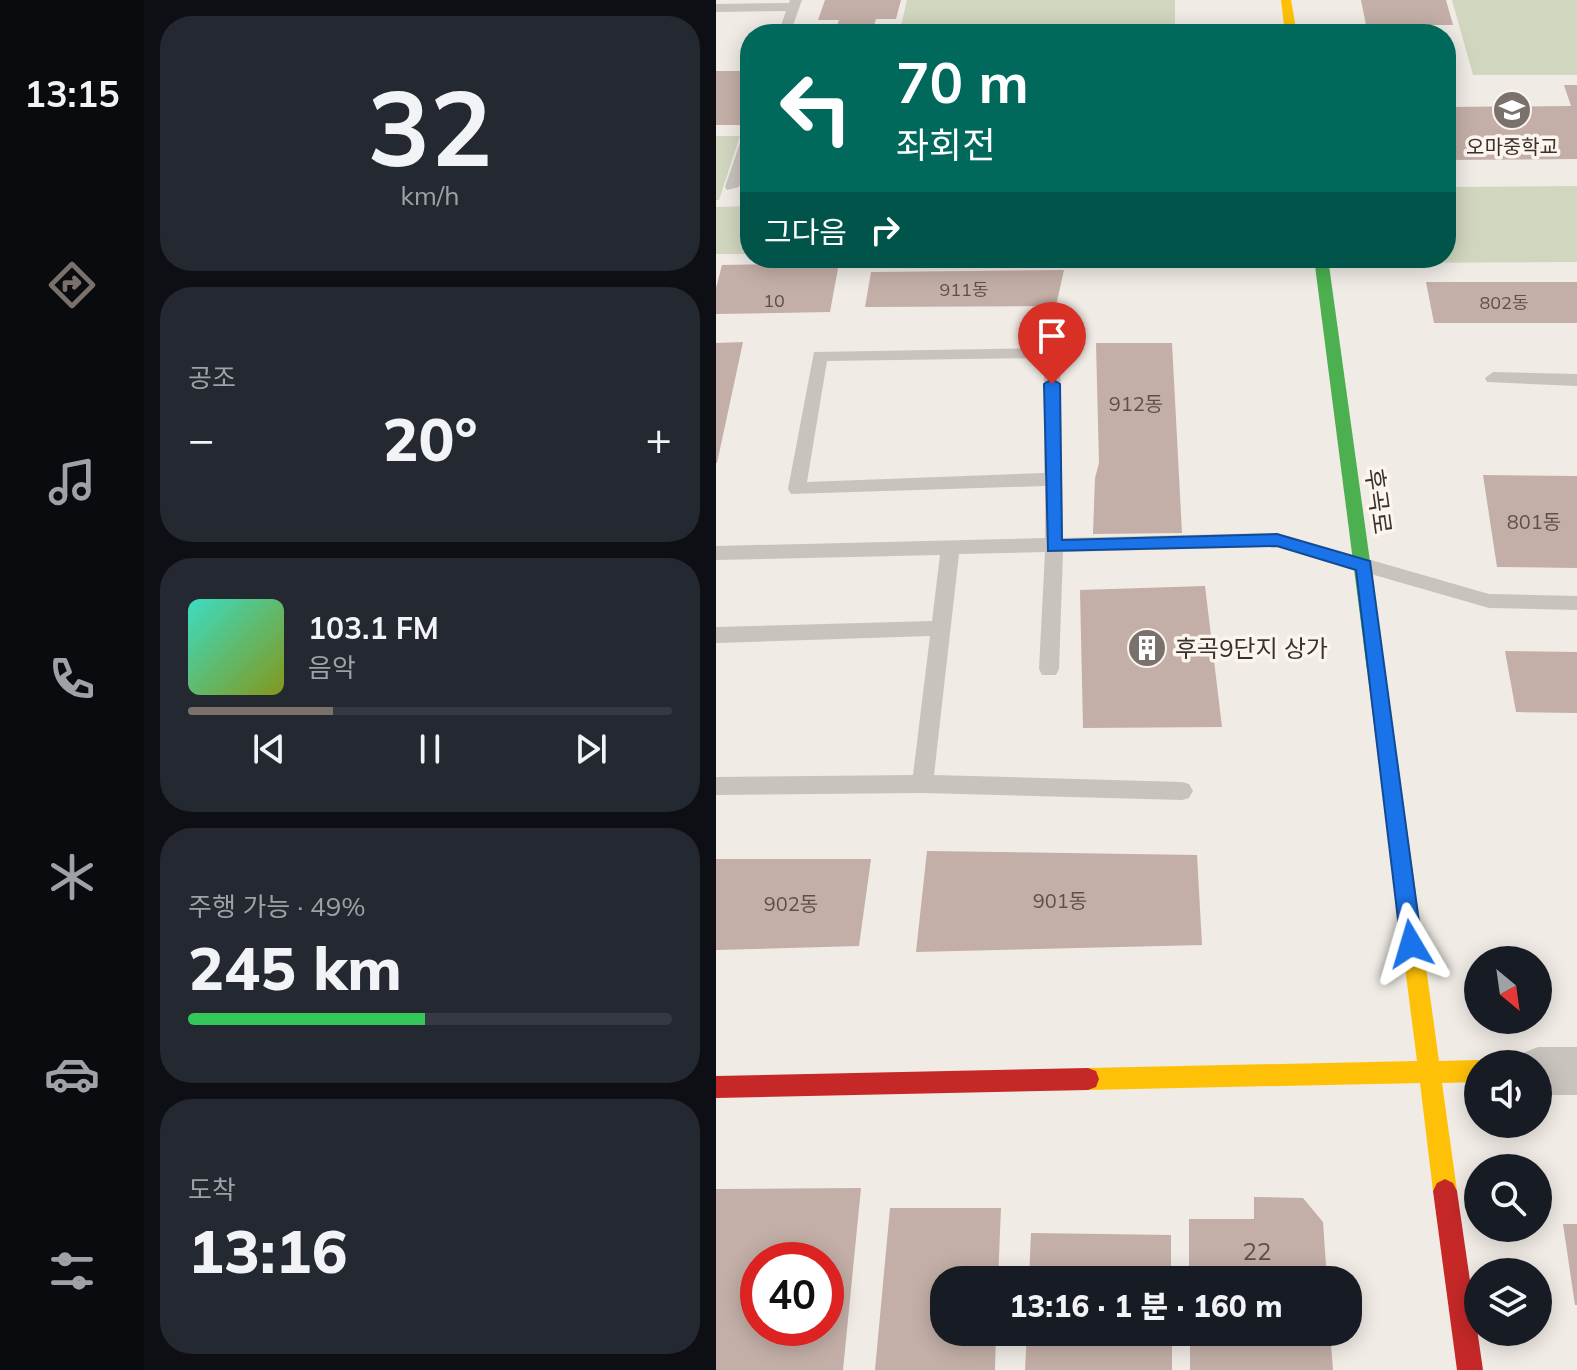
<!DOCTYPE html>
<html lang="ko">
<head>
<meta charset="utf-8">
<style>
  :root { --surface:#171b24; --page:#242831; --text:#f1f3f6; --muted:#9ea1a6; --line:#363941; --accent:#7a716c }
  body { margin:0; font-family:Mulish,"Noto Sans KR",sans-serif; background:var(--page); color:var(--text); height:100vh; display:flex; flex-direction:column; font-size:30px; white-space:nowrap }
  * { box-sizing:border-box; margin:0 }
  p { font-size:26px; color:var(--muted) }
  .icon { flex:none; width:44px; height:44px; fill:none; stroke:currentColor; stroke-width:2; stroke-linecap:round; stroke-linejoin:round }
  .map { position:relative; flex:1; overflow:hidden }
  .sheet { display:flex; flex-direction:column; gap:16px; padding:16px; background:#0d0f14; width:572px }
  .sheet>* { flex:none }
  .hud { position:absolute; left:24px; top:24px; width:716px; height:244px; border-radius:32px; box-shadow:0 4px 20px #0003; background:#00695c; color:#fff; overflow:hidden }
  .needle { width:52px; rotate:151deg }
  .tools { position:absolute; left:748px; top:946px; display:grid; gap:16px }
  .tools a { display:grid; place-items:center; width:88px; height:88px; border-radius:50%; background:var(--surface); box-shadow:0 4px 20px #0003; font-size:40px }
  .speed { position:absolute; left:24px; top:1242px; display:flex; gap:16px; font-size:40px; font-weight:700; text-align:center }
  .speed>* { display:grid; place-content:center; width:104px; height:104px; border-radius:50%; background:var(--surface); box-shadow:0 4px 20px #0003; line-height:1 }
  .speed .limit { border:12px solid #d22; background:#fff; color:#111 }
  .pin { position:absolute; display:grid; place-items:center; width:68px; height:68px; color:#fff; margin:-82px -34px; border-radius:50% 50% 50% 0; rotate:-45deg; box-shadow:0 0 8px #0007 }
  .pin .icon { rotate:45deg }
  .me { position:absolute; width:88px; margin:-44px; rotate:353deg; stroke-linejoin:round; filter:drop-shadow(0 0 6px #0008) }
  .turn { display:flex; align-items:center; gap:28px; height:168px; padding:0 24px; font-size:36px }
  .turn .icon { width:104px; height:104px; stroke-width:2.5 }
  .turn b { display:block; font-size:56px; line-height:68px }
  .then { display:flex; align-items:center; height:76px; padding:0 24px; background:#0003; gap:16px; font-size:30px }
  .big { font-size:60px; font-weight:800; line-height:1.1 }
  .sheet .widget { flex:1; display:flex; flex-direction:column; justify-content:center; gap:12px; min-width:0; padding:0 28px; border-radius:32px; background:var(--page) }
  .sheet .dial { align-items:center; gap:0 }
  .dial b { font-size:104px; line-height:1 }
  .song { display:flex; align-items:center; gap:24px }
  .cover { width:96px; height:96px; border-radius:12px; background:linear-gradient(135deg,hsl(170 70% 55%),hsl(70 70% 35%)) }
  .played { height:8px; border-radius:4px; background:linear-gradient(90deg,var(--accent) 30%,var(--line) 30%) }
  .keys { display:flex; justify-content:space-around; direction:ltr }
  .heat { display:flex; justify-content:space-between; align-items:center; font-size:44px; direction:ltr }
  .charge { height:12px; border-radius:6px; background:linear-gradient(90deg,#34c759 49%,var(--line) 0) }
  .trip { position:absolute; left:214px; top:1266px; width:432px; height:80px; border-radius:32px; background:var(--surface); box-shadow:0 4px 20px #0003; font-weight:800; line-height:80px; text-align:center }
  main { display:flex; flex:1; min-height:0 }
  .dock { display:flex; flex-direction:column; width:144px; justify-content:space-around; align-items:center; background:#090b0e; color:var(--muted) }
  .dock .icon { width:56px; height:56px }
  .dock .active { color:var(--accent) }
  .dock b { font-size:36px; color:var(--text) }
  .map>svg:first-child { display:block }
  .green { fill:#d1d6bf }
  .building { fill:#c3afa7; fill-rule:evenodd }
  .lines { fill:none; stroke-linecap:round; stroke-linejoin:round }
  .lane { fill:#c9c3be; fill-rule:evenodd }
  .street { fill:#c9c3be; fill-rule:evenodd }
  .fast { fill:#4caf50; fill-rule:evenodd }
  .slow { fill:#ffc107; fill-rule:evenodd }
  .jam { fill:#c62828; fill-rule:evenodd }
  .route { fill:#1a73e8; stroke:#114b97; stroke-width:2 }
  .labels { text-anchor:middle; dominant-baseline:central; stroke-width:7; stroke-linejoin:round; paint-order:stroke }
  .far-number-label { font-size:18px; fill:#5d504a }
  .far-poi-label { font-size:20px; fill:#3b302b; stroke:#fbf5ee }
  .number-label { font-size:20px; fill:#5d504a }
  .street-label { font-size:24px; fill:#3b302b; stroke:#fbf5ee }
  .poi-label { font-size:24px; fill:#3b302b; stroke:#fbf5ee; text-anchor:start }
  .near-number-label { font-size:24px; fill:#5d504a }
</style>
</head>
<body>
<main>
<nav class="dock">
<b>13:15</b>
<svg class="icon active" aria-label="directions" viewBox="0 0 24 24"><path d="M12 3l9 9-9 9-9-9zM9 14v-3h6M13 9l2 2-2 2"/></svg>
<svg class="icon" aria-label="music" viewBox="0 0 24 24"><path d="M9 18V5l10-2v13"/><circle cx="6" cy="18" r="3"/><circle cx="16" cy="16" r="3"/></svg>
<svg class="icon" aria-label="phone" viewBox="0 0 24 24"><path d="M5 4h4l2 5-3 2q2 4 5 5l2-3 5 2v4C11 20 4 13 5 4z"/></svg>
<svg class="icon" aria-label="climate" viewBox="0 0 24 24"><path d="M12 3v18M4 7l16 10M4 17L20 7"/></svg>
<svg class="icon" aria-label="car" viewBox="0 0 24 24"><path d="M5 17H2v-5l4-1 3-4h7l3 4 3 1v5h-3M9 17h6M6 11h13"/><circle cx="7" cy="17" r="2"/><circle cx="17" cy="17" r="2"/></svg>
<svg class="icon" aria-label="filters" viewBox="0 0 24 24"><path d="M4 7h16M4 17h16"/><circle cx="9" cy="7" r="2"/><circle cx="15" cy="17" r="2"/></svg>
</nav>
<section class="sheet">
<div class="widget dial"><b>32</b><p>km/h</p></div>
<div class="widget"><p>공조</p>
<div class="heat"><a>−</a><b class="big">20°</b><a>+</a></div>
</div>
<div class="widget">
<div class="song"><i class="cover"></i><div><b>103.1 FM</b><p>음악</p></div></div>
<div class="played"></div>
<div class="keys"><svg class="icon" aria-label="previous" viewBox="0 0 24 24"><path d="M18 5L8 12l10 7zM5 5v14"/></svg><svg class="icon" aria-label="pause" viewBox="0 0 24 24"><path d="M8 5v14M16 5v14"/></svg><svg class="icon" aria-label="next" viewBox="0 0 24 24"><path d="M6 5l10 7-10 7zM19 5v14"/></svg></div>
</div>
<div class="widget"><p>주행 가능 · 49%</p><b class="big">245 km</b><div class="charge"></div></div>
<div class="widget"><p>도착</p><b class="big">13:16</b></div>
</section>
<div class="map">
<svg width="861" height="1370" viewBox="0 0 861 1370">
  <rect width="100%" height="100%" fill="#f0ebe5"/>
  <g class="green">
    <path d="M 191,0 L 459,0 L 459,34 L 183,34 Z"/>
    <path d="M 736,0 L 861,0 L 861,75 L 757,75 Z"/>
    <path d="M 0,136 L 24,136 L 3,200 L 0,200 Z"/>
    <path d="M 861,186 L 861,262 L 674,263 L 673,258 L 730,258 L 730,187 Z"/>
    <path d="M 34,206 L 34,254 L 0,254 L 0,207 Z"/>
  </g>
  <g class="building">
    <path d="M 109,0 L 185,0 L 180,19 L 160,19 L 156,34 L 118,34 L 123,20 L 102,20 Z"/>
    <path d="M 645,0 L 730,0 L 737,25 L 650,25 Z"/>
    <path d="M 0,71 L 34,71 L 34,94 L 24,125 L 0,125 Z"/>
    <path d="M 848,85 L 861,85 L 861,159 L 730,160 L 730,107 L 855,106 Z"/>
    <path d="M 123,263 L 114,312 L 0,314 L 0,288 L 6,265 Z"/>
    <path d="M 348,270 L 340,306 L 149,307 L 155,272 Z"/>
    <path d="M 710,282 L 861,282 L 861,323 L 718,323 Z"/>
    <path d="M 27,342 L 1,463 L 0,463 L 0,343 Z"/>
    <path d="M 380,343 L 456,343 L 466,533 L 377,534 L 379,478 L 383,463 Z"/>
    <path d="M 767,475 L 861,476 L 861,568 L 781,567 Z"/>
    <path d="M 489,586 L 506,727 L 367,728 L 364,590 Z"/>
    <path d="M 789,651 L 861,652 L 861,713 L 800,712 Z"/>
    <path d="M 211,851 L 481,855 L 486,945 L 200,952 Z"/>
    <path d="M 0,859 L 155,859 L 143,946 L 0,950 Z"/>
    <path d="M 145,1188 L 127,1370 L 0,1370 L 0,1189 ZM 42,1260 L 110,1260 L 110,1328 L 42,1328 Z"/>
    <path d="M 538,1197 L 587,1198 L 607,1222 L 611,1280 L 473,1280 L 473,1219 L 538,1219 Z"/>
    <path d="M 174,1208 L 285,1208 L 282,1280 L 228,1280 L 228,1332 L 280,1332 L 279,1370 L 159,1370 Z"/>
    <path d="M 847,1224 L 861,1224 L 861,1305 L 859,1305 Z"/>
    <path d="M 315,1233 L 455,1235 L 455,1280 L 313,1280 Z"/>
    <path d="M 311,1332 L 456,1332 L 456,1370 L 309,1370 Z"/>
    <path d="M 474,1332 L 614,1332 L 617,1370 L 474,1370 Z"/>
  </g>
  <g class="lines">
    <g class="lane">
      <path d="M 74,0 L 86,0 L 74,34 L 62,34 L 70,11 L 0,12 L 0,4 L 73,3 Z"/>
      <path d="M 34,130 L 34,155 L 23,187 L 11,190 L 9,187 L 27,134 Z"/>
      <path d="M 336,348 L 344,353 L 347,538 L 561,533 L 773,594 L 861,596 L 861,610 L 773,608 L 561,547 L 347,552 L 343,669 L 340,675 L 326,675 L 323,669 L 329,552 L 243,554 L 218,775 L 466,782 L 473,784 L 477,791 L 473,798 L 466,800 L 206,793 L 0,795 L 0,777 L 197,775 L 214,636 L 0,643 L 0,627 L 216,621 L 224,555 L 0,560 L 0,546 L 329,538 L 329,486 L 75,494 L 72,489 L 98,352 ZM 328,358 L 328,473 L 91,482 L 111,361 Z"/>
      <path d="M 777,372 L 861,374 L 861,386 L 771,382 L 769,378 Z"/>
    </g>
    <path class="street" d="M 822,1047 L 861,1047 L 861,1095 L 822,1095 L 822,1064 L 801,1064 L 805,1054 Z"/>
    <path class="fast" d="M 598,258 L 612,258 L 669,670 L 666,675 L 654,675 L 651,670 Z"/>
    <g class="slow">
      <path d="M 565,0 L 575,0 L 581,34 L 569,34 Z"/>
      <path d="M 660,663 L 666,665 L 669,670 L 723,1061 L 762,1060 L 770,1064 L 762,1064 L 762,1082 L 726,1083 L 741,1191 L 737,1199 L 729,1203 L 721,1199 L 717,1191 L 704,1083 L 372,1090 L 364,1087 L 361,1079 L 364,1071 L 372,1068 L 701,1061 L 651,670 L 654,665 Z"/>
    </g>
    <g class="jam">
      <path d="M 372,1068 L 380,1071 L 383,1079 L 380,1087 L 372,1090 L 0,1098 L 0,1076 Z"/>
      <path d="M 729,1179 L 737,1183 L 741,1191 L 767,1370 L 741,1370 L 717,1191 L 721,1183 Z"/>
    </g>
  </g>
  <path class="route" d="M 336,379 L 344,384 L 346,540 L 561,534 L 654,561 L 706,944 L 703,951 L 695,954 L 688,951 L 685,944 L 640,570 L 561,546 L 332,551 L 328,384 Z"/>
  <defs>
    <g id="school-disc" transform="scale(2)"><circle r="9.5" fill="#7a716c" stroke="#fbf5ee"/><path d="M0-5L7-2L0 1L-7-2ZM-4 1L0 2.5L4 1V4Q0 6-4 4Z" fill="#fff"/></g>
    <g id="building-disc" transform="scale(2)"><circle r="9.5" fill="#7a716c" stroke="#fbf5ee"/><path d="M-4-6H4V6H1V3H-1V6H-4ZM-2.5-4.3h1.7v1.8h-1.7ZM.8-4.3h1.7v1.8H.8ZM-2.5-1h1.7V.8h-1.7ZM.8-1h1.7V.8H.8Z" fill="#fff"/></g>
  </defs>
  <g fill-rule="evenodd">
    <use href="#school-disc" x="796" y="110"/>
    <use href="#building-disc" x="431" y="648"/>
  </g>
  <g class="labels">
    <g class="far-number-label">
      <text x="248" y="289">911동</text>
      <text x="58" y="300">10</text>
      <text x="788" y="302">802동</text>
    </g>
    <g class="far-poi-label">
      <text x="796" y="146">오마중학교</text>
    </g>
    <g class="number-label">
      <text x="420" y="403">912동</text>
      <text x="818" y="521">801동</text>
      <text x="344" y="900">901동</text>
      <text x="75" y="903">902동</text>
    </g>
    <g class="street-label">
      <text transform="translate(663 501) rotate(82)">후곡로</text>
    </g>
    <g class="poi-label">
      <text x="459" y="648">후곡9단지 상가</text>
    </g>
    <g class="near-number-label">
      <text x="541" y="1251">22</text>
    </g>
  </g>
</svg>
<div class="tools">
<a><svg class="needle" viewBox="-14 -14 28 28"><path d="M0-13l5 13h-10z" fill="#e53935"/><path d="M0 13l5-13h-10z" fill="#9ea1a6"/></svg></a>
<a><svg class="icon" aria-label="sound" viewBox="0 0 24 24"><path d="M4 9h4l5-4v14l-5-4H4zM17 9q2 3 0 6"/></svg></a>
<a><svg class="icon" aria-label="search" viewBox="0 0 24 24"><circle cx="10" cy="10" r="6"/><path d="M15 15l6 6"/></svg></a>
<a><svg class="icon" aria-label="layers" viewBox="0 0 24 24"><path d="M12 4l9 5-9 5-9-5zM3 14l9 5 9-5"/></svg></a>
</div>
<div class="speed"><div class="limit">40</div></div>
<div class="pin" style="left:336px;top:384px;background:#d93025"><svg class="icon" aria-label="arrive" viewBox="0 0 24 24"><path d="M6 21V4h12l-3 4 3 4H6"/></svg></div>
<svg class="me" style="left:695px;top:944px" viewBox="-20 -20 40 40"><path d="M0-17L14 15 0 8-14 15z" fill="#1a73e8" stroke="#fff" stroke-width="4"/></svg>
<div class="trip">13:16 · 1 분 · 160 m</div>
<div class="hud">
<div class="turn"><svg class="icon" aria-label="left" viewBox="0 0 24 24"><path d="M17 20v-9H6M10 6l-5 5 5 5"/></svg><div><b>70 m</b>좌회전</div></div>
<div class="then">그다음<svg class="icon" aria-label="right" viewBox="0 0 24 24"><path d="M7 20v-9h11M14 6l5 5-5 5"/></svg></div>
</div>
</div>
</main>
</body>
</html>
